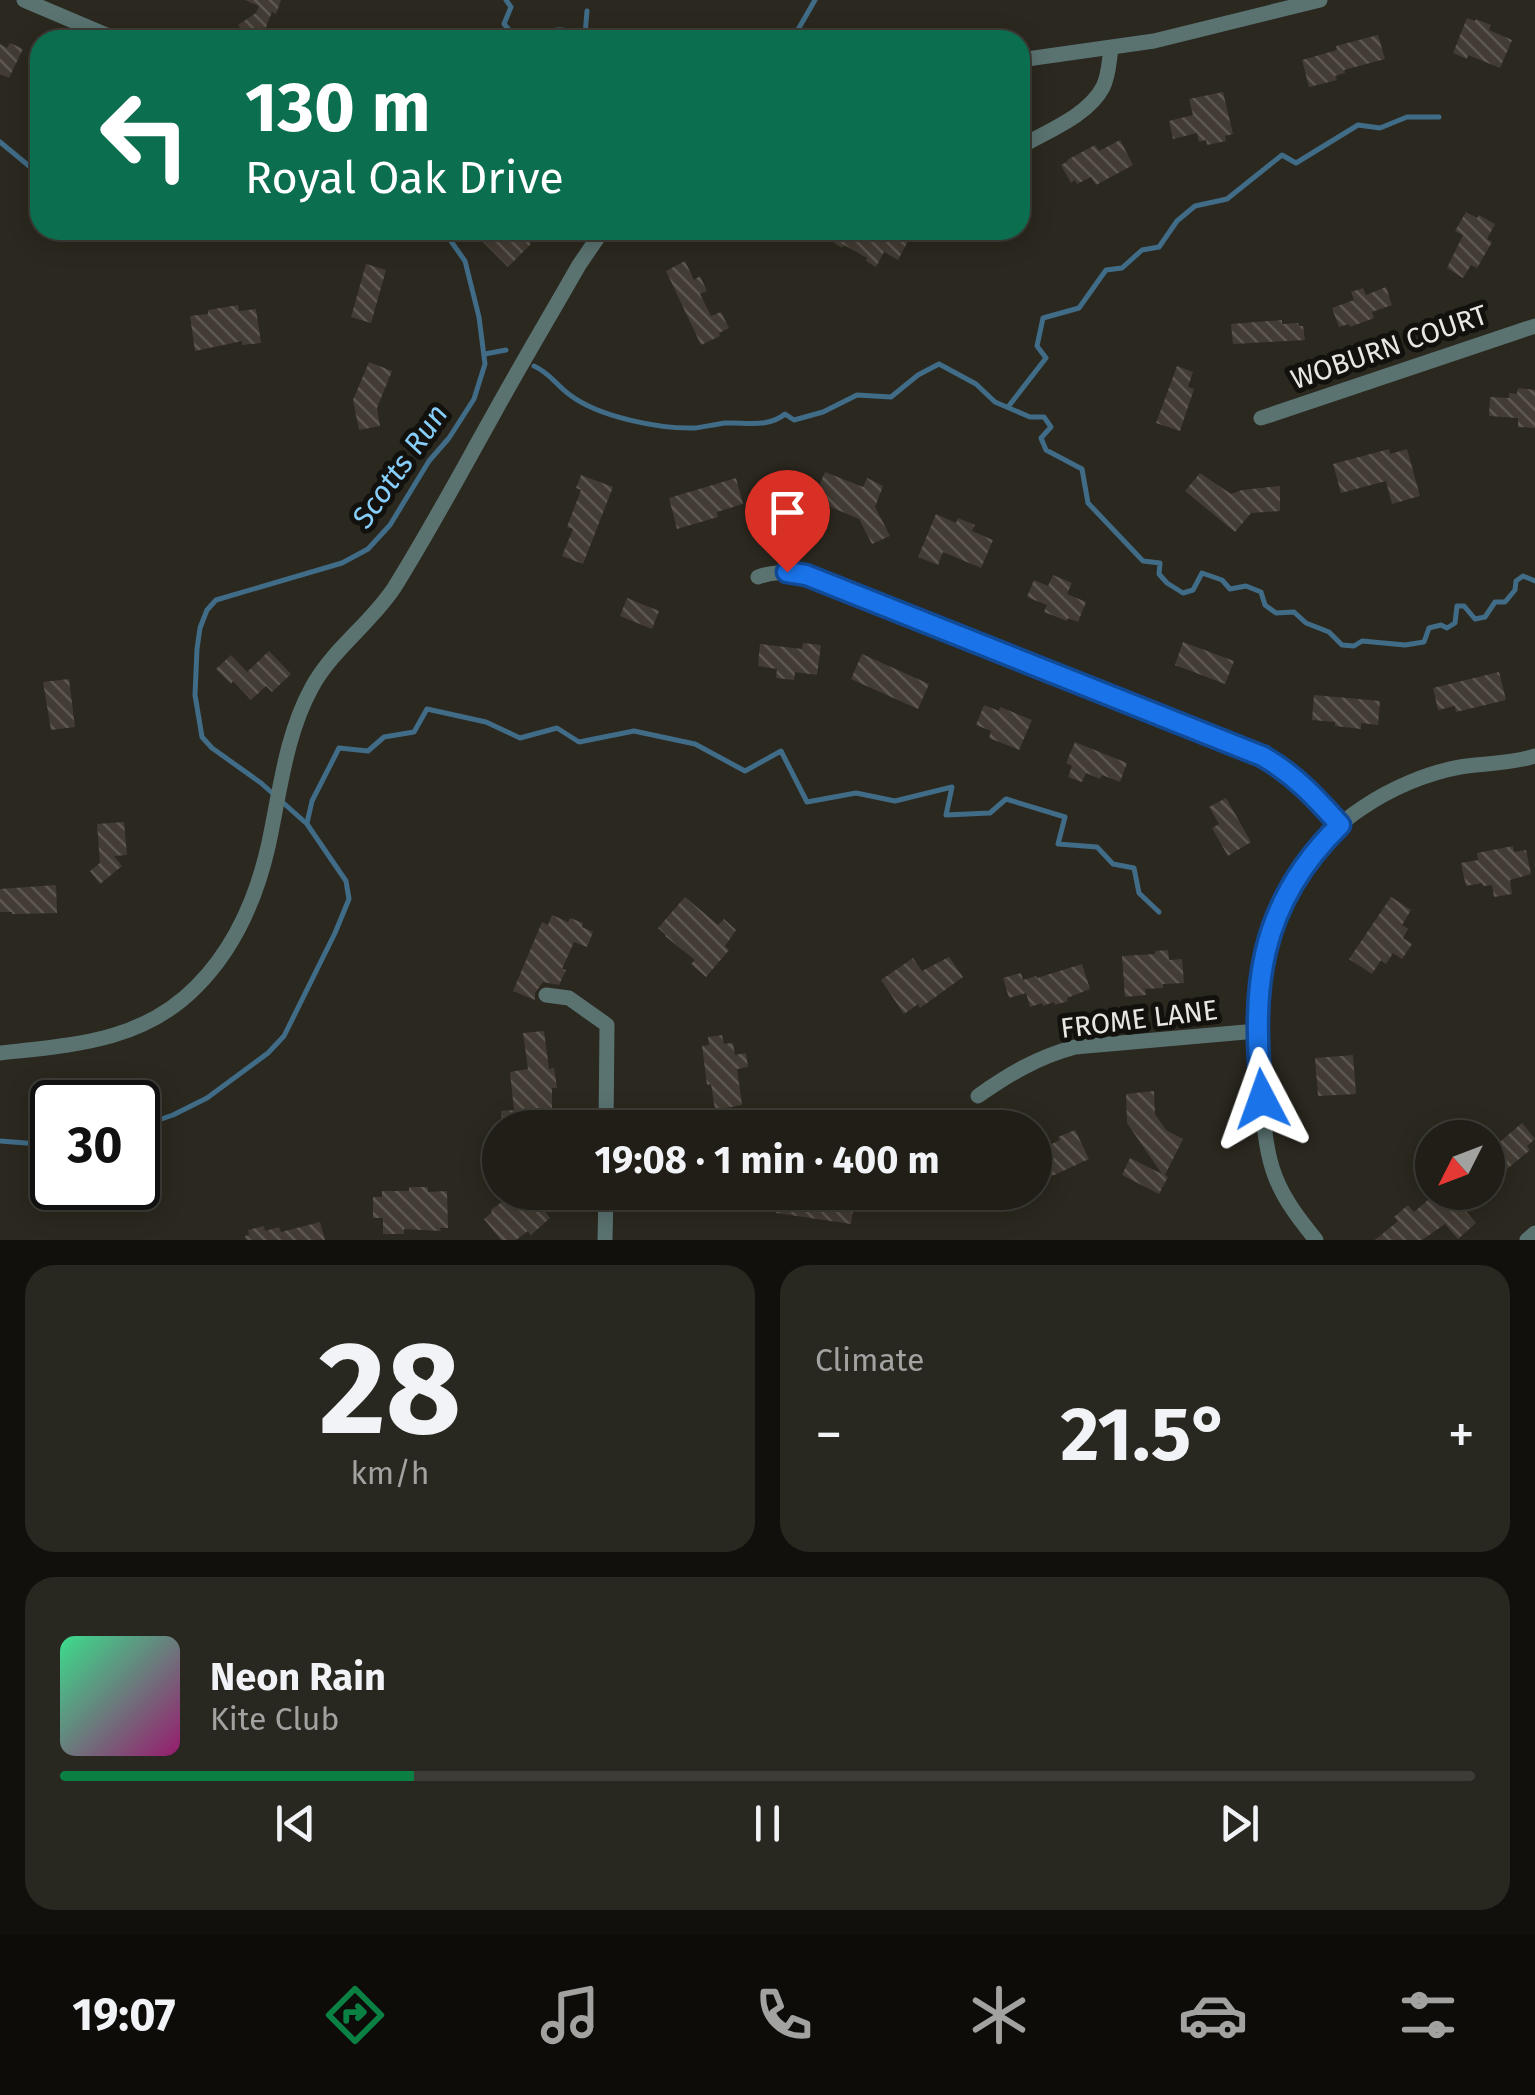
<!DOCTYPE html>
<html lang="en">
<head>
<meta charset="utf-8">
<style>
  :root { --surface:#201e17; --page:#282720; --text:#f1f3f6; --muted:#a2a2a1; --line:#3d3c36; --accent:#0b8043 }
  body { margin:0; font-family:"Fira Sans",sans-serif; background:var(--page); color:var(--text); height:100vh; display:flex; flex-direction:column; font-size:38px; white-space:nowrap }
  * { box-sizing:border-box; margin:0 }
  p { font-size:32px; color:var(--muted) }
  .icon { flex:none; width:55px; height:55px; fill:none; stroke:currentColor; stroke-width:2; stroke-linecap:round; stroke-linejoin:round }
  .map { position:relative; height:1240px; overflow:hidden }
  .panel { display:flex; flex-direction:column; gap:25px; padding:25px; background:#12100d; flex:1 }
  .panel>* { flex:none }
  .top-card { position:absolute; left:30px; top:30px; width:1000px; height:210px; border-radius:30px; box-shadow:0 5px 25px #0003,0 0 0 2px var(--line); background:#0b6e4f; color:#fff; overflow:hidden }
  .needle { width:65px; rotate:228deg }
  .tools { position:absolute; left:1415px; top:1120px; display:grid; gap:20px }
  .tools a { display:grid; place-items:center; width:90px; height:90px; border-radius:50%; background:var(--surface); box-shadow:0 5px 25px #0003,0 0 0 2px var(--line); font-size:50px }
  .speed { position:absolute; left:30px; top:1080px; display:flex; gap:20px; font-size:50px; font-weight:700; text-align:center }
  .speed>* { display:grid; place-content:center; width:130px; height:130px; border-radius:50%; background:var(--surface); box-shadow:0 5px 25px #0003,0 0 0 2px var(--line); line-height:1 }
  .speed .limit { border:5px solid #111; border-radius:15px; background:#fff; color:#111 }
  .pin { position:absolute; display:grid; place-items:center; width:85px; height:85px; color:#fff; margin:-102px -42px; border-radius:50% 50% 50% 0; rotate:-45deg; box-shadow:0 0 10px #0007 }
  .pin .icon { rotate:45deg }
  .me { position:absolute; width:110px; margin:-55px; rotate:356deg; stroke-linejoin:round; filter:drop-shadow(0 0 8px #0008) }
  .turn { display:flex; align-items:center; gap:35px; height:210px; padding:0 50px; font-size:45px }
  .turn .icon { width:130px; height:130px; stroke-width:2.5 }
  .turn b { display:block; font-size:70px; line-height:85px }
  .big { font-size:75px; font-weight:700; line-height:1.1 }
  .panel .widget { flex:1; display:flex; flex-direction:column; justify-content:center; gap:15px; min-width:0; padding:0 35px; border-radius:30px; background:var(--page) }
  .panel .dial { align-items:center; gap:0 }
  .dial b { font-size:130px; line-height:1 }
  .song { display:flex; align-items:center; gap:30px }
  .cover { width:120px; height:120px; border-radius:15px; background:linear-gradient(135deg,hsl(150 70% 55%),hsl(320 70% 35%)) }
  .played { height:10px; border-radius:5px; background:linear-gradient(90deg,var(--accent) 25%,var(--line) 25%) }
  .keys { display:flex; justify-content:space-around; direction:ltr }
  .heat { display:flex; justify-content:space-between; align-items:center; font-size:55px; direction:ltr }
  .panel .tiles { flex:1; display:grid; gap:25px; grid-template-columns:1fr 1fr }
  .widget:last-child { grid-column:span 2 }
  .trip { position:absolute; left:482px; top:1110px; width:570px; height:100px; border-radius:50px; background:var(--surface); box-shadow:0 5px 25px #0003,0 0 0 2px var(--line); font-weight:700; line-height:100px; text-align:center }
  .tabs { display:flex; height:160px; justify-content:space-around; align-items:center; background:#0d0c09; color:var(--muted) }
  .tabs .icon { width:70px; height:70px }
  .tabs .on { color:var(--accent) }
  .tabs b { font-size:45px; color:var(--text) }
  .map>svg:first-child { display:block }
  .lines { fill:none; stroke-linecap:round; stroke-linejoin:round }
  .stream { stroke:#406c87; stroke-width:5 }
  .building { fill:url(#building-back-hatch) }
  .minor { stroke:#5a7371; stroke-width:15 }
  .route-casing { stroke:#114b97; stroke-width:25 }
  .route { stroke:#1a73e8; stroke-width:18 }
  .labels { text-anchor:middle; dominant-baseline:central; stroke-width:10; stroke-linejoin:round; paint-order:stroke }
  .street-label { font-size:28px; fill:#e9e7e1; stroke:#12110d }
  .water-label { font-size:30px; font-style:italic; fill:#87cffa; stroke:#12110d }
</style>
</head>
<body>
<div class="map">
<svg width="1535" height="1240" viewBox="0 0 1535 1240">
  <defs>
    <pattern id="building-back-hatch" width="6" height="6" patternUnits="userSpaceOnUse" patternTransform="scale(2.5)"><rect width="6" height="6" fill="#433c34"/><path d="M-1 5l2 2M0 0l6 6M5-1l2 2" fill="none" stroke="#5e5851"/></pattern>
  </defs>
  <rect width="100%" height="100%" fill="#2b281f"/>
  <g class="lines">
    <g class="stream">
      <path d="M 506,0 L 511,7 L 504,24 L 518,40"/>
      <path d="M 585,35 L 587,11"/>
      <path d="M 529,40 C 555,22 574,32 601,40"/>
      <path d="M 792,40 L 815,0"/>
      <path d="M 0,142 L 40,175"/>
      <path d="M 163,230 L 180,239 L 220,234 L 233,230"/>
      <path d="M 485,354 L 506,350"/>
      <path d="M 534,366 C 550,373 556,385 570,395 C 599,417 659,429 695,428 C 705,427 715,424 726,423 C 746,422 768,428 785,414 L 794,420 L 823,412 L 857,395 L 891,397 L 918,375 L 939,364 L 976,384 L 995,402 L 1030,417 L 1044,417 L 1051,427 L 1041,438 L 1046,450 L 1082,469 L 1088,503 L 1143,561 L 1160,563 L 1159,574 L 1167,583 L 1183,593 L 1193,590 L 1202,573 L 1222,580 L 1230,589 L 1246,586 L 1261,592 L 1265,605 L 1276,613 L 1294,612 L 1306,623 L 1329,632 L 1342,645 L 1354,646 L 1362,641 L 1405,645 L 1424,642 L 1429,628 L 1441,625 L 1447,628 L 1455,623 L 1457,606 L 1464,606 L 1475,619 L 1485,617 L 1495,602 L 1505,602 L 1515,590 L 1516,581 L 1523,576 L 1535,581"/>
      <path d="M 1008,407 L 1046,358 L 1037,346 L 1043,318 L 1079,308 L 1106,270 L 1122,268 L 1142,250 L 1159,247 L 1177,221 L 1195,206 L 1227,199 L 1282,155 L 1296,163 L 1358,125 L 1380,128 L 1407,117 L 1439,117"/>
      <path d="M 307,823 L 312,801 L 339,748 L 368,751 L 384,737 L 414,732 L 427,709 L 486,722 L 520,738 L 557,728 L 579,742 L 634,731 L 695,744 L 745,771 L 781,751 L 807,802 L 856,793 L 895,801 L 952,787 L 946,815 L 990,813 L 1006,799 L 1065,817 L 1058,844 L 1097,847 L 1113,864 L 1134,868 L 1139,893 L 1159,912"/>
      <path d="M 138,1127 L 173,1115 L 207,1098 L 268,1053 L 284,1036 L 335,933 L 349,899 L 346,881 L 307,824 L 261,783 L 212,748 L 202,737 L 195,695 L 197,649 L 200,628 L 207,610 L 216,600 L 342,563 L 368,549 L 390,525 L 429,461 L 449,438 L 474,399 L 485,364 L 479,317 L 465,261 L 443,230"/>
      <path d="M 0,1141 L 52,1145"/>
    </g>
  </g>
  <g class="building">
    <path d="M 245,0 L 281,0 L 276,14 L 272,12 L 265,30 L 248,40 L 238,25 L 256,13 L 259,6 Z"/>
    <path d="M 1467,18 L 1475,21 L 1476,19 L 1491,25 L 1489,30 L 1512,40 L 1500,68 L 1468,55 L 1467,59 L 1453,53 Z"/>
    <path d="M 1378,35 L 1385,59 L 1344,70 L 1345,73 L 1335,76 L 1337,80 L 1309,87 L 1302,60 L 1337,50 L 1336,46 Z"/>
    <path d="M 10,43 L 23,49 L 9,78 L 0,74 L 0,44 L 7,48 Z"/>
    <path d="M 1223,92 L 1233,134 L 1225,136 L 1226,141 L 1207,145 L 1206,140 L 1199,142 L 1197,133 L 1173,139 L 1169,121 L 1193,115 L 1189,99 Z"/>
    <path d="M 1120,140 L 1133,165 L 1096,185 L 1091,177 L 1077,184 L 1075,180 L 1071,183 L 1061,165 L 1068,161 L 1067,160 L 1095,145 L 1099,151 Z"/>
    <path d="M 1466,212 L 1477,218 L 1479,215 L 1495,224 L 1487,239 L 1492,242 L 1477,268 L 1471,265 L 1463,278 L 1447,268 L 1463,235 L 1455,231 Z"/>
    <path d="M 471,230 L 517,230 L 531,244 L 508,267 Z"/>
    <path d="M 837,230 L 914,230 L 898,260 L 884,252 L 876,267 L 866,261 L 867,258 L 844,245 L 842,248 L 831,241 Z"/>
    <path d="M 685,261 L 694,280 L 700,276 L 707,291 L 700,294 L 711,316 L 721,312 L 729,328 L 719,333 L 720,336 L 701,345 L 666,271 Z"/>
    <path d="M 366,264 L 386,270 L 371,323 L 351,317 Z"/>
    <path d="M 1386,287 L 1392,305 L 1372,312 L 1374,318 L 1350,327 L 1349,324 L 1339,327 L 1332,308 L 1354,300 L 1351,292 L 1363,288 L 1366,295 Z"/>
    <path d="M 238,305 L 239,311 L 256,309 L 261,343 L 242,345 L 242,341 L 195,351 L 190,316 L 208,314 L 208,310 Z"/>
    <path d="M 1282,320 L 1282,324 L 1298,323 L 1299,326 L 1303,326 L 1305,340 L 1233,344 L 1231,324 Z"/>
    <path d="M 369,362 L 392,371 L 377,408 L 380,426 L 359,430 L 353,400 Z"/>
    <path d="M 1177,366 L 1193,372 L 1188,387 L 1194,389 L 1180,431 L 1156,423 Z"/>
    <path d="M 1518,388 L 1535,390 L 1535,428 L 1518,427 L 1518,418 L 1489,416 L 1490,397 L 1509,398 L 1509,393 L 1517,394 Z"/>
    <path d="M 1389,449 L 1390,454 L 1407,449 L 1420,496 L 1392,504 L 1386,481 L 1341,493 L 1333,464 Z"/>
    <path d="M 825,472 L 863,487 L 867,478 L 883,486 L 875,507 L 890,536 L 872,544 L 859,519 L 826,505 L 827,502 L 815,496 Z"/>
    <path d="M 1200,473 L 1231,494 L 1242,490 L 1280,486 L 1280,511 L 1251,513 L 1235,532 L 1185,491 Z"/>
    <path d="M 581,475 L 613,487 L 583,564 L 562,556 L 573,529 L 567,527 L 581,490 L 576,488 Z"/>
    <path d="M 736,478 L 743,504 L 717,512 L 718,517 L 677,529 L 669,498 Z"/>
    <path d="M 936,514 L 956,523 L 958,518 L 975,525 L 972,531 L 993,540 L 981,568 L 943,552 L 938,565 L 918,557 Z"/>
    <path d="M 1053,575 L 1072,583 L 1067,594 L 1086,602 L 1078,622 L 1068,618 L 1067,621 L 1044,612 L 1047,605 L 1027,597 L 1034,580 L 1048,586 Z"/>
    <path d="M 627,598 L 659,611 L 652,629 L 620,616 Z"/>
    <path d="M 1183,642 L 1234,661 L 1225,684 L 1175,665 Z"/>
    <path d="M 803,643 L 821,645 L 817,675 L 795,672 L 794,680 L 776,678 L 777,669 L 758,666 L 760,644 L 802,649 Z"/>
    <path d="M 269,651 L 291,674 L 272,692 L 266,686 L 251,700 L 233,681 L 231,684 L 216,669 L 231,655 L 247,672 Z"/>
    <path d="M 862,654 L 929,684 L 918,709 L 851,679 Z"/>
    <path d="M 1499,672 L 1506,700 L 1456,712 L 1455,706 L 1438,710 L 1433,688 Z"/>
    <path d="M 69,679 L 75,727 L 51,730 L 43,682 Z"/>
    <path d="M 1314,695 L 1380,701 L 1378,725 L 1361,723 L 1361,729 L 1335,726 L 1335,722 L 1312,720 Z"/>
    <path d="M 984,705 L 999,711 L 1000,707 L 1032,720 L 1019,750 L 989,738 L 991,731 L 976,725 Z"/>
    <path d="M 1075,742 L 1127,763 L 1120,782 L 1102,775 L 1100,779 L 1086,773 L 1082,782 L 1068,777 L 1072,766 L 1066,763 Z"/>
    <path d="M 1226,798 L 1251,842 L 1228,856 L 1212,828 L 1219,824 L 1209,807 Z"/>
    <path d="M 124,822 L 127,855 L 114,856 L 122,866 L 100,884 L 90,871 L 100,863 L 97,824 Z"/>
    <path d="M 1513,846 L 1514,852 L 1526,850 L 1531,874 L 1510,880 L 1512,894 L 1494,897 L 1492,885 L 1483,886 L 1482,883 L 1466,886 L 1461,863 L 1478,860 L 1477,853 Z"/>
    <path d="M 56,885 L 57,913 L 12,914 L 12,912 L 0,912 L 0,889 Z"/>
    <path d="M 685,897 L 718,925 L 724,919 L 736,930 L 725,946 L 729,950 L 706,977 L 691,964 L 695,960 L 665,936 L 666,935 L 658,928 Z"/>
    <path d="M 1391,897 L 1411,910 L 1402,925 L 1408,929 L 1403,938 L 1412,944 L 1402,959 L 1393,953 L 1386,964 L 1381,960 L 1372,974 L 1349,959 Z"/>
    <path d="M 552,915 L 568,922 L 570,918 L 583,923 L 582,927 L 593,932 L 587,947 L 574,942 L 562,969 L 566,970 L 559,985 L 543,982 L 535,993 L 535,1000 L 513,991 L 542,922 L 548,925 Z"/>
    <path d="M 1168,950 L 1169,960 L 1182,959 L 1184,983 L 1163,984 L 1163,988 L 1145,989 L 1146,995 L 1125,997 L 1122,956 L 1155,954 L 1155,951 Z"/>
    <path d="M 949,957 L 963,977 L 920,1008 L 918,1004 L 904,1014 L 881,980 L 913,958 L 922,971 Z"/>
    <path d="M 1082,964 L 1090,989 L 1067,998 L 1068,1001 L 1055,1005 L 1054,1002 L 1043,1006 L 1042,1003 L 1030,1007 L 1026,993 L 1009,998 L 1003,978 L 1021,973 L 1023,980 L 1036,976 L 1037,978 Z"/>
    <path d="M 544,1031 L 549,1069 L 554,1068 L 557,1088 L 552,1088 L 552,1114 L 541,1115 L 542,1128 L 503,1128 L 501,1111 L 514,1110 L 510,1072 L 528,1069 L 523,1033 Z"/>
    <path d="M 722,1035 L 724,1044 L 733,1043 L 735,1055 L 746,1053 L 748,1067 L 737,1069 L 742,1105 L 715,1110 L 711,1084 L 707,1085 L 702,1046 L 709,1045 L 708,1037 Z"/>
    <path d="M 1353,1055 L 1356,1094 L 1318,1096 L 1315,1058 Z"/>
    <path d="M 1154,1091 L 1155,1114 L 1166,1130 L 1183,1139 L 1165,1175 L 1168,1177 L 1159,1194 L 1122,1175 L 1130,1158 L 1162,1174 L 1127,1123 L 1126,1094 Z"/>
    <path d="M 1522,1123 L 1535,1139 L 1527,1146 L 1530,1150 L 1488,1185 L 1488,1152 Z"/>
    <path d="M 1075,1130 L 1089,1159 L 1035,1184 L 1035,1152 L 1060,1140 L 1058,1137 Z"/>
    <path d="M 409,1187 L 428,1187 L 428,1192 L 447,1191 L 448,1228 L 440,1228 L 441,1231 L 404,1229 L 404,1234 L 383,1234 L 383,1218 L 373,1218 L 373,1197 L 382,1197 L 382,1191 L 409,1191 Z"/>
    <path d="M 515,1192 L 552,1192 L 538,1202 L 550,1218 L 531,1235 L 528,1231 L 516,1240 L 501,1240 L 484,1219 L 492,1212 L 491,1210 Z"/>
    <path d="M 779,1192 L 817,1194 L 818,1192 L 833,1192 L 855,1196 L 851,1224 L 776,1213 Z"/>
    <path d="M 1437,1192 L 1449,1192 L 1476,1223 L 1458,1239 L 1445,1224 L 1422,1240 L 1375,1240 L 1398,1221 L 1394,1217 L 1408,1205 L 1414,1212 Z"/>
    <path d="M 320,1222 L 325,1240 L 246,1240 L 245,1236 L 249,1235 L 248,1230 L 264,1226 L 265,1231 L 279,1227 L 281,1232 Z"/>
  </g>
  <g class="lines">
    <g class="minor">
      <path d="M 24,0 L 118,40"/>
      <path d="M 1020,60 L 1154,41 L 1320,0"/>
      <path d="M 1020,147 C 1047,131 1088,116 1103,87 C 1109,75 1109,61 1111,48"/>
      <path d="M 1261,418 L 1535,326"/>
      <path d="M 758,577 C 774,571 789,572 806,575 L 1262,756 C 1294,774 1316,798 1340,825"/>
      <path d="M 546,995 L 569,998 L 607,1025 L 606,1128"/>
      <path d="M 0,1053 C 72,1045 142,1042 196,987 C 234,949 256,899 268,847 C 280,793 285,736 312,687 C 332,650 371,623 394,588 C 429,532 460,474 492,417 C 520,366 550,316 579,265 L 603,230"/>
      <path d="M 978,1096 C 1009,1074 1038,1057 1075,1047 L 1257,1031"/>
      <path d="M 605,1240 L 606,1192"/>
      <path d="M 1316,1240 C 1300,1220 1284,1200 1275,1176 C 1265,1150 1264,1121 1261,1094 C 1253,1016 1256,941 1299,874 C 1316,848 1336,825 1362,808 C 1390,789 1426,773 1460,767 C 1485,763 1510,764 1535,756"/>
      <path d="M 1527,1240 L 1535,1233"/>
    </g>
  </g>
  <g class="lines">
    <g class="route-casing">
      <path id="route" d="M 787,572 L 806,575 L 1262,756 C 1294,774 1316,798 1340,825 C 1257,906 1251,989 1262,1099"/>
    </g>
    <use href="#route" class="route"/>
  </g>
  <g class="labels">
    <g class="street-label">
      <text transform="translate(1389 347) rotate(-19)">WOBURN COURT</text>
      <text transform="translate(1139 1019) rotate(-7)">FROME LANE</text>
    </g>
    <g class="water-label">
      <text transform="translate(400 466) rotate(-55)">Scotts Run</text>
    </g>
  </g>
</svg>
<div class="tools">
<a><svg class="needle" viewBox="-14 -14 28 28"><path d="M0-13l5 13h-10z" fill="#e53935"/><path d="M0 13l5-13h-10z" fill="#a2a2a1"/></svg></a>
</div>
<div class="speed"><div class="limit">30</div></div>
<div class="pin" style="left:787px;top:572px;background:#d93025"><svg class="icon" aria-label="arrive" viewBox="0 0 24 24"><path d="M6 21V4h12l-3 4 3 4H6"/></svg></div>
<svg class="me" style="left:1262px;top:1099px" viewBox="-20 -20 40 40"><path d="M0-17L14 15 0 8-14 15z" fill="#1a73e8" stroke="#fff" stroke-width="4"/></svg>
<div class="trip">19:08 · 1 min · 400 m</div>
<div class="top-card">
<div class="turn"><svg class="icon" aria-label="left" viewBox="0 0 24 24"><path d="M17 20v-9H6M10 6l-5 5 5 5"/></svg><div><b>130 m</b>Royal Oak Drive</div></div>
</div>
</div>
<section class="panel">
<div class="tiles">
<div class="widget dial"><b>28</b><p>km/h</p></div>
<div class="widget"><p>Climate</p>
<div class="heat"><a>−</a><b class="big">21.5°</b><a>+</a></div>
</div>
<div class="widget">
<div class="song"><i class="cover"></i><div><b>Neon Rain</b><p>Kite Club</p></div></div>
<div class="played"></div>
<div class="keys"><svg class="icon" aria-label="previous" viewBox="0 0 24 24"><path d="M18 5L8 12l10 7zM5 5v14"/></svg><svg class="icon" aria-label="pause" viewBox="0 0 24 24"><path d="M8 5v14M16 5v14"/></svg><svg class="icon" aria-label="next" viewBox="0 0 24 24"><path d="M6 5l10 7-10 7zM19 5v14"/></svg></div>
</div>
</div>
</section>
<nav class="tabs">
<b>19:07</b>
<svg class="icon on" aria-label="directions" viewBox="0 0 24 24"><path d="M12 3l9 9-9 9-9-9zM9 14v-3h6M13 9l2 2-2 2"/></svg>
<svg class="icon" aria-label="music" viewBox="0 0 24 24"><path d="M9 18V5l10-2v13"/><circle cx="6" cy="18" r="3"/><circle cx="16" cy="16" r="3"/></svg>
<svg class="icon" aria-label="phone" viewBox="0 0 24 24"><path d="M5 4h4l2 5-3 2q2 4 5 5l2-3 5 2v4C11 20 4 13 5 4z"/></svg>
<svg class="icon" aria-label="climate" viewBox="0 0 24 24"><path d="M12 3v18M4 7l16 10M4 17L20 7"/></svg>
<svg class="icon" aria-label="car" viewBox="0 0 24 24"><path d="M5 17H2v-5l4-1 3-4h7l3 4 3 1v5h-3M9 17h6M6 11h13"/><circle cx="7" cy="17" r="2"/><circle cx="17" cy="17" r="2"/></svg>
<svg class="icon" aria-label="filters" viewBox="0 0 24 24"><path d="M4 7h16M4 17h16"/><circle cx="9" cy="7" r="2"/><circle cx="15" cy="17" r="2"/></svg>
</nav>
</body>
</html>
